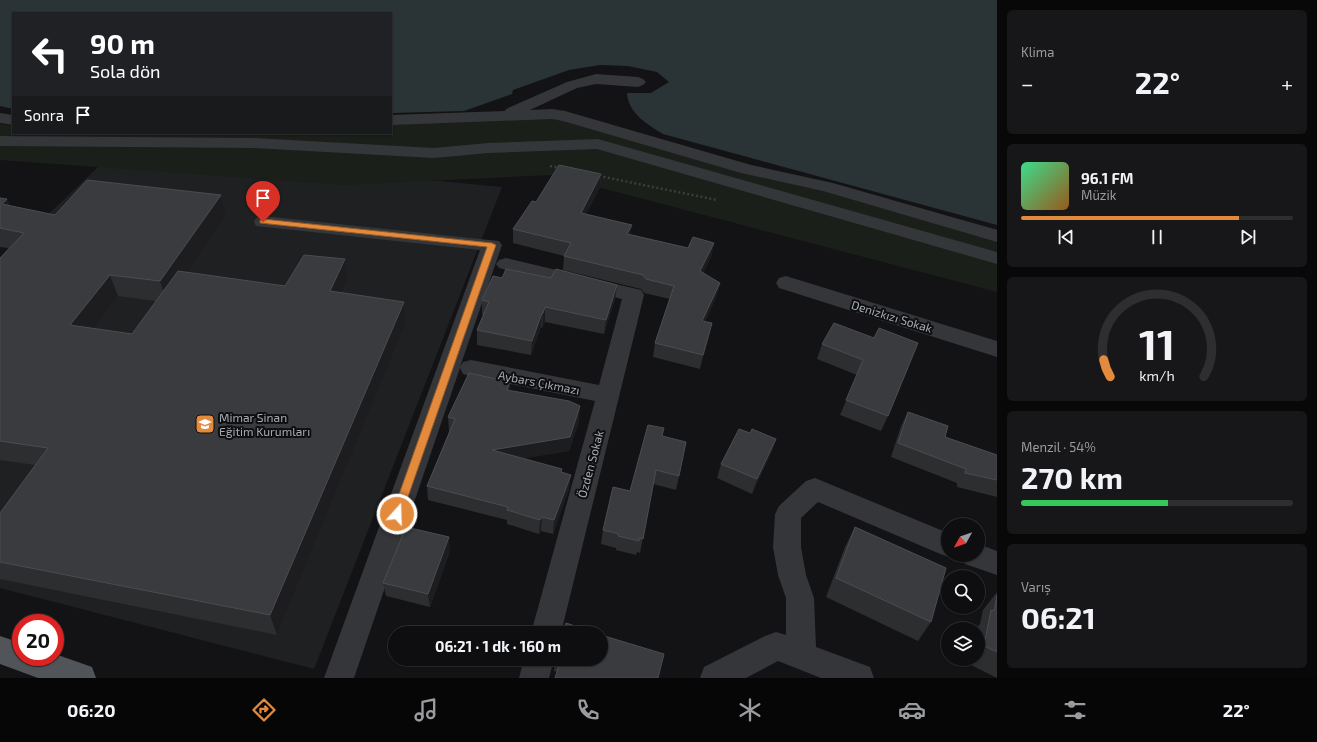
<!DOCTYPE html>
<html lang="tr">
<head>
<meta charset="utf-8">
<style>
  :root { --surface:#0e0e10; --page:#171719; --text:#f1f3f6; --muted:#9b9c9f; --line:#2e2e30; --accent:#e48a3c }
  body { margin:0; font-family:"Exo 2",sans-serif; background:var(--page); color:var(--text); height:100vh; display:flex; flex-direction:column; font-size:15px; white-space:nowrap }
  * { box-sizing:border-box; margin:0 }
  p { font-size:13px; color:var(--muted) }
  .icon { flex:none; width:22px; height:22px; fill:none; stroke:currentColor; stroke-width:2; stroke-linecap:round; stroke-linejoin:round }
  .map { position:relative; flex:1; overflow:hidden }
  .drawer { display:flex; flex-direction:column; gap:10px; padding:10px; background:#080809; width:320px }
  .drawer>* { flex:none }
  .banner { position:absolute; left:12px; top:12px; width:380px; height:122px; border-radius:0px; box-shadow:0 1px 3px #0004,0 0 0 1px var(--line); background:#202124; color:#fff; overflow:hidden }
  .needle { width:26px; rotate:230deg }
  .tools { position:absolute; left:941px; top:518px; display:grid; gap:8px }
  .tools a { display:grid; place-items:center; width:44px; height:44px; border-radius:50%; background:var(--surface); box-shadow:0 1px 3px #0004,0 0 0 1px var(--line); font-size:20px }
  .speed { position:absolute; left:12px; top:614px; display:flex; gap:8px; font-size:20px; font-weight:700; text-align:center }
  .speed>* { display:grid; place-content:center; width:52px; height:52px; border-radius:50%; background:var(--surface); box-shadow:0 1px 3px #0004,0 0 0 1px var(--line); line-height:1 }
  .speed .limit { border:6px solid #d22; background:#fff; color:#111 }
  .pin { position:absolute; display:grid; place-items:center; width:34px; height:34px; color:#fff; margin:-41px -17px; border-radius:50% 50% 50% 0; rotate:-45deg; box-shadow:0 0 4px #0007 }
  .pin .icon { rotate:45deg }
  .me { position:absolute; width:44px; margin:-22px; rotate:20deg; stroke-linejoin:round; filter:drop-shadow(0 0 3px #0008) }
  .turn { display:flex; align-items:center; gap:14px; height:84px; padding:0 12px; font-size:18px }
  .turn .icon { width:52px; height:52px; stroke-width:2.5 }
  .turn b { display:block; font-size:28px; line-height:34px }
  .then { display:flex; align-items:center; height:38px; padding:0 12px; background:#0003; gap:8px; font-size:15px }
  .big { font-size:30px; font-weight:700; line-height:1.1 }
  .drawer .widget { flex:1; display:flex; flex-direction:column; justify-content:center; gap:6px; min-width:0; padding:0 14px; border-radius:6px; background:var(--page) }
  .drawer .dial { align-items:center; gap:0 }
  .dial svg { height:104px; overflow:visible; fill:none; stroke:var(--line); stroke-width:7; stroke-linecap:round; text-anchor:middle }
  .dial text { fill:var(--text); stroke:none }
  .song { display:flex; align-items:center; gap:12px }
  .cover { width:48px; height:48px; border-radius:6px; background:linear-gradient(135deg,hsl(150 70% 55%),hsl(30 70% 35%)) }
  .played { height:4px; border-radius:2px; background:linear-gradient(90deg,var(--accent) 80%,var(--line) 80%) }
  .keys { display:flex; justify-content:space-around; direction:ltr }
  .heat { display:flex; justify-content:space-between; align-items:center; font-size:22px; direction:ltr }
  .charge { height:6px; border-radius:3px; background:linear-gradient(90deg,#34c759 54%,var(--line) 0) }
  .trip { position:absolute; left:388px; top:626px; width:220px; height:40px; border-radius:20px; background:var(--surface); box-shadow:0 1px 3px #0004,0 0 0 1px var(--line); font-weight:700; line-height:40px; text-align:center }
  .tabs { display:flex; height:64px; justify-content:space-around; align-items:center; background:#060606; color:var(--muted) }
  .tabs .icon { width:28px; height:28px }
  .tabs .selected { color:var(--accent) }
  .tabs b { font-size:18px; color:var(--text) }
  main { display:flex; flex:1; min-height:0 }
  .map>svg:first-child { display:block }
  .built { fill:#1f2022 }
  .green { fill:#1a1f1a }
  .water { fill:#2a3437 }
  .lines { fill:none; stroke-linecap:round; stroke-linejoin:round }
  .path { stroke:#3b3d40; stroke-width:2.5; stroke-dasharray:2 2.5; stroke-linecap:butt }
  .minor { fill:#343639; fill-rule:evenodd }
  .major { fill:#515458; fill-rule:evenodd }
  .wall { fill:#2c2e30; fill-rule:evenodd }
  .shaded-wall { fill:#1d1d1f }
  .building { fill:#393b3e; stroke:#4a4d51 }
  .route { fill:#e48a3c; stroke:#945a27 }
  .labels { text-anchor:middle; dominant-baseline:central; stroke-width:4; stroke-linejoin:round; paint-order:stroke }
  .street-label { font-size:12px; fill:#a6adb4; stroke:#0e0e10 }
  .poi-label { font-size:12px; fill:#a6adb4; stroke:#0e0e10; text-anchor:start }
</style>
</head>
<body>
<main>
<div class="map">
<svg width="997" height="678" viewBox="0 0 997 678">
  <rect width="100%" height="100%" fill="#131315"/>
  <path class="built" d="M 116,150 L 502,187 L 314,669 L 0,588 L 0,260 Z"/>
  <path class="green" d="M 573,118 L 997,229 L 997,292 L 552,175 L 344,185 L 0,160 L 0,124 L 13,126 L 13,133 L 391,133 L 391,122 Z"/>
  <path class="water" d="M 0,0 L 997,0 L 997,225 L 663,134 C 648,125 628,113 627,93 L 651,93 L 669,82 L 657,72 L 628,66 L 600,65 L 569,70 L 513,90 L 512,94 L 464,111 L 391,113 L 391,13 L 13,13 L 13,109 L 0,106 Z"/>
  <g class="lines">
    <g class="path">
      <path d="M 550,166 L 561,168"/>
      <path d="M 599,176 L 717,200"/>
    </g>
    <g class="minor">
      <path d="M 596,74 L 638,77 L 643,79 L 646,82 L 643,85 L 638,87 L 596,84 L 577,88 L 530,110 L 552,109 L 565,111 L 751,165 L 833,183 L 997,230 L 997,242 L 823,191 L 741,173 L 563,121 L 552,119 L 391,125 L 391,115 L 505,111 L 506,109 L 567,82 Z"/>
      <path d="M 0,113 L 13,115 L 13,125 L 0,123 Z"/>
      <path d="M 0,136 L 253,138 L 434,148 L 488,143 L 598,139 L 997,252 L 997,264 L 597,149 L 488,153 L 434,158 L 253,148 L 0,146 Z"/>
      <path d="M 263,216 L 499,241 L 502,245 L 460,367 L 463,362 L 471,360 L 599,385 L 622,299 L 499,268 L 496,264 L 499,260 L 506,258 L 641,290 L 644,295 L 561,633 L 531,633 L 595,401 L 471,376 L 463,374 L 460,368 L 354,678 L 324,678 L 480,250 L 256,226 L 254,222 L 256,218 Z"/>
      <path d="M 786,276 L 997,341 L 997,357 L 779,288 L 776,283 L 779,278 Z"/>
      <path d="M 815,478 L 948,533 L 948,555 L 953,555 L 948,557 L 938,553 L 818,502 L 801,518 L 801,547 L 806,575 L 814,598 L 816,647 L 870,667 L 874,678 L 821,678 L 778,661 L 746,678 L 700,678 L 704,667 L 765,636 L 776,632 L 786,635 L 786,598 L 778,575 L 773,547 L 775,514 L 779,506 L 806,481 Z"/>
      <path d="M 978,544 L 997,551 L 997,575 L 965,564 L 961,555 L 978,555 Z"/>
      <path d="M 524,659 L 554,659 L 549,678 L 519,678 Z"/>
    </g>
    <path class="major" d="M 0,636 L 21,643 L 21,657 L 55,657 L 55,654 L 92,667 L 96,678 L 38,678 L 0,664 Z"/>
  </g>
  <g class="wall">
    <path d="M 601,174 L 600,187 L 586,214 L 630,234 L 688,248 L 714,243 L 711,257 L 703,273 L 720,283 L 716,297 L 705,322 L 712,323 L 700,369 L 653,357 L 655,343 L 670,299 L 644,293 L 641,289 L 563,270 L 564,256 L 513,243 L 513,229 L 536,202 Z"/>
    <path d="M 221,195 L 226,216 L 187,272 L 285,286 L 345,259 L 348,280 L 343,293 L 404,302 L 406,323 L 277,635 L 0,579 L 0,513 L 35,465 L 0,460 L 0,258 L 9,248 L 0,247 L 0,198 L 7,199 L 10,206 L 55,215 ZM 118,296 L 156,301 L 132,334 L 93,328 Z"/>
    <path d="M 502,278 L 551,278 L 617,285 L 615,299 L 604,334 L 545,322 L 542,328 L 541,327 L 531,355 L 477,345 L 477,330 L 483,315 L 482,315 L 482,300 Z"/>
    <path d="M 874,338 L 888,416 L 881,431 L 840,415 L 857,375 L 817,359 L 822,344 Z"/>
    <path d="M 510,382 L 510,391 L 579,421 L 569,451 L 524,458 L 561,472 L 569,489 L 553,534 L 541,531 L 539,534 L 507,524 L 507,520 L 428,500 L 427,486 L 449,432 L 448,417 Z"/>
    <path d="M 908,412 L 945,437 L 997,455 L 997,497 L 957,487 L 957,483 L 891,457 L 901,426 Z"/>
    <path d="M 750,433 L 776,439 L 771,453 L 752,494 L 717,478 L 721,464 Z"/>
    <path d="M 662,436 L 679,476 L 676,490 L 653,484 L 640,553 L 637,552 L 636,555 L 616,550 L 616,548 L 601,544 L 603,530 L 630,491 Z"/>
    <path d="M 855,527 L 931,622 L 918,641 L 826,597 L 845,547 Z"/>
    <path d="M 450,551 L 430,607 L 386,596 L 383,583 Z"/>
    <path d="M 997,592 L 997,678 L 969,664 L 970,659 L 978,659 L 978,629 L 976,629 L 980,624 L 983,610 Z"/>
    <path d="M 555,659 L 601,659 L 557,672 L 554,671 Z"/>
  </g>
  <g class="shaded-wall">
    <path d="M 601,174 L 600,187 L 580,227 L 581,213 Z"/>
    <path d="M 221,195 L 226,216 L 167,302 L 160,281 Z"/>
    <path d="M 7,199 L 17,220 L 2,204 Z"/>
    <path d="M 632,225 L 630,239 L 627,234 Z"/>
    <path d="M 714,243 L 711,257 L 698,285 L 700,271 Z"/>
    <path d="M 345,259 L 348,280 L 334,313 L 330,291 Z"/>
    <path d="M 110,275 L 118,296 L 80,346 L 70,325 Z"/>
    <path d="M 720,283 L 716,297 L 699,335 L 702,321 Z"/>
    <path d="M 617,285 L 615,299 L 604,334 L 606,320 Z"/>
    <path d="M 404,302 L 406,323 L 277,635 L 270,615 Z"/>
    <path d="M 545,307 L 545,322 L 542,328 L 543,313 Z"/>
    <path d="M 542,313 L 541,327 L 531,355 L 532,341 Z"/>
    <path d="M 712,323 L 709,337 L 700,369 L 703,355 Z"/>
    <path d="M 510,382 L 510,397 L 507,390 Z"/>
    <path d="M 580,406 L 579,421 L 569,451 L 492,464 L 492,450 Z"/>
    <path d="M 776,439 L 771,453 L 752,494 L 757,479 Z"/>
    <path d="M 571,475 L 569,489 L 553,534 L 554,520 Z"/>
    <path d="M 542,517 L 541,531 L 539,534 L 540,520 Z"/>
    <path d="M 449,537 L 450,551 L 430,607 L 428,594 Z"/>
  </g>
  <g class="building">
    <path d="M 559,165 L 601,174 L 581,213 L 632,225 L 627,234 L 688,248 L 693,237 L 714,243 L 700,271 L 720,283 L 702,321 L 712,323 L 703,355 L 655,343 L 674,286 L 646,279 L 643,275 L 564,256 L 571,243 L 513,229 L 532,201 L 536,202 Z"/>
    <path d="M 87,180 L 221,195 L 160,281 L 110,275 L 70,325 L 132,334 L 178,271 L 285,286 L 304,255 L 345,259 L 330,291 L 404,302 L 270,615 L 0,562 L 0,513 L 48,448 L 0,441 L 0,258 L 24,233 L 0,228 L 0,198 L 7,199 L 2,204 L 55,215 Z"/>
    <path d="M 506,269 L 551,278 L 556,269 L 617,285 L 606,320 L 545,307 L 543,313 L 542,313 L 532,341 L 477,330 L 489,302 L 482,300 L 493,276 L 502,278 Z"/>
    <path d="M 834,323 L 874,338 L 879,328 L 918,343 L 888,416 L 846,400 L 863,360 L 822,344 Z"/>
    <path d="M 469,373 L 510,382 L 507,390 L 569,401 L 580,406 L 570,437 L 492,450 L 562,469 L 561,472 L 571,475 L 554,520 L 542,517 L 540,520 L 507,510 L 508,507 L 427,486 L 455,419 L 448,417 Z"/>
    <path d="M 908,412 L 948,426 L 945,437 L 997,455 L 997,480 L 965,473 L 966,469 L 898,443 Z"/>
    <path d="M 648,425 L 664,428 L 662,436 L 686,442 L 679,476 L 656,470 L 643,539 L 639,538 L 639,541 L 618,536 L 619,534 L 603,530 L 613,487 L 630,491 Z"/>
    <path d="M 739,429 L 750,433 L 752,429 L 776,439 L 757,479 L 721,464 Z"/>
    <path d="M 406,527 L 449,537 L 428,594 L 383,583 Z"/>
    <path d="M 855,527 L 946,568 L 931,622 L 836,578 Z"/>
    <path d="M 997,595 L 997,652 L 984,646 L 991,610 L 994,611 Z"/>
    <path d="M 566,623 L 596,633 L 563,633 Z"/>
    <path d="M 601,635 L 664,654 L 658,678 L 555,678 L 561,659 L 601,659 Z"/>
  </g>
  <path class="route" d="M 263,219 L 492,243 L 496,245 L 401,517 L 397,518 L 393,517 L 392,514 L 487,247 L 260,223 L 260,220 Z"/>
  <defs>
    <g id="school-square" transform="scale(1)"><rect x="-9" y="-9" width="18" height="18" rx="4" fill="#e48a3c" stroke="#0e0e10"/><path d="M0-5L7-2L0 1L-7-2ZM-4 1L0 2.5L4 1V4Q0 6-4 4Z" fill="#fff"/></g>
  </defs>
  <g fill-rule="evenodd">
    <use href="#school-square" x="205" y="424"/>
  </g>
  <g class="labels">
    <g class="street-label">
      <text transform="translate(892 316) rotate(17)">Denizkızı Sokak</text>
      <text transform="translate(539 382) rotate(11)">Aybars Çıkmazı</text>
      <text transform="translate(590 464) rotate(-75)">Özden Sokak</text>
    </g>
    <g class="poi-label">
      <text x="219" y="417">Mimar Sinan<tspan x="219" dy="14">Eğitim Kurumları</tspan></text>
    </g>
  </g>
</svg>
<div class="tools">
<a><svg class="needle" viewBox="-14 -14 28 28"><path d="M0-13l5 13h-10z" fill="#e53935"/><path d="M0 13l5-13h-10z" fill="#9b9c9f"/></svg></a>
<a><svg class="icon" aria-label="search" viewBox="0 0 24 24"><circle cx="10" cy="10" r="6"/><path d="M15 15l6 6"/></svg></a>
<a><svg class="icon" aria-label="layers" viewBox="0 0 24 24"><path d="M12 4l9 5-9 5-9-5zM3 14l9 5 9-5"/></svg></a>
</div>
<div class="speed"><div class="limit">20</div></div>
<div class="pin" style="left:263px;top:222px;background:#d93025"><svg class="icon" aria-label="arrive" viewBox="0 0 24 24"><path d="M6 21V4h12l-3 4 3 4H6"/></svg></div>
<svg class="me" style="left:397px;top:514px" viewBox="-20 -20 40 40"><circle r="17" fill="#e48a3c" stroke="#fff" stroke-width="3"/><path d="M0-11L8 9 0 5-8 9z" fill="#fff"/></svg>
<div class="trip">06:21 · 1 dk · 160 m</div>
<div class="banner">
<div class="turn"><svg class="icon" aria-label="left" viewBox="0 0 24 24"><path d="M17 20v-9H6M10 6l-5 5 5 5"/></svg><div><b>90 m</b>Sola dön</div></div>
<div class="then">Sonra<svg class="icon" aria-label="arrive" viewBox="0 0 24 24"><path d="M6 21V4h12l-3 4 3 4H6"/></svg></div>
</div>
</div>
<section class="drawer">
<div class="widget"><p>Klima</p>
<div class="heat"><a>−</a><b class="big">22°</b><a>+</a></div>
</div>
<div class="widget">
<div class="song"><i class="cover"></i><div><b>96.1 FM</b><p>Müzik</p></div></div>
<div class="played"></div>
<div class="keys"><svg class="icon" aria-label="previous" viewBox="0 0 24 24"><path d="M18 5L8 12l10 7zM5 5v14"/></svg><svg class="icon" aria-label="pause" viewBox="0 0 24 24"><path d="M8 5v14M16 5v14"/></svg><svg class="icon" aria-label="next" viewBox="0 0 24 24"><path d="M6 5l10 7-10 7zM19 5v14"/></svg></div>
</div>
<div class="widget dial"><svg viewBox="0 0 100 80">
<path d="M14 69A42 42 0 1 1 86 69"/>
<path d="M14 69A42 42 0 0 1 9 56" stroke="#e48a3c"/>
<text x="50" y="56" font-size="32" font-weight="700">11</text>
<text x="50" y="72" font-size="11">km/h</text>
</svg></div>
<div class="widget"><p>Menzil · 54%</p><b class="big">270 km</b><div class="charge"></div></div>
<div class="widget"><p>Varış</p><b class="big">06:21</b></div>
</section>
</main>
<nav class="tabs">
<b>06:20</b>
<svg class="icon selected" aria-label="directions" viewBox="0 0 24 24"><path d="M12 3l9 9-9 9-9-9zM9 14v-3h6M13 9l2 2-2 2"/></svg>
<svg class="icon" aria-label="music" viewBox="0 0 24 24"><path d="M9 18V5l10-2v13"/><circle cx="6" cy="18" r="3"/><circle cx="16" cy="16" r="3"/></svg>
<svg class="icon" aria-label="phone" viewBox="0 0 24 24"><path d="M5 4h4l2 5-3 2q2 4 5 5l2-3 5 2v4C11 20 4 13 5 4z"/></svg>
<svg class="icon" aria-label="climate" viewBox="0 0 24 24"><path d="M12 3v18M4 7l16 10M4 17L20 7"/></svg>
<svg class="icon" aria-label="car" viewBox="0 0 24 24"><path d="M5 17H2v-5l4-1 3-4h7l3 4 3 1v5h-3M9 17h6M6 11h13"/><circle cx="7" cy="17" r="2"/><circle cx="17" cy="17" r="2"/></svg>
<svg class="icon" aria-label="filters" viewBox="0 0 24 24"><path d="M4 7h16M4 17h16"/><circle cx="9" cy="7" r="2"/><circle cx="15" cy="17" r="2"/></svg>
<b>22°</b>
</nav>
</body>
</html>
